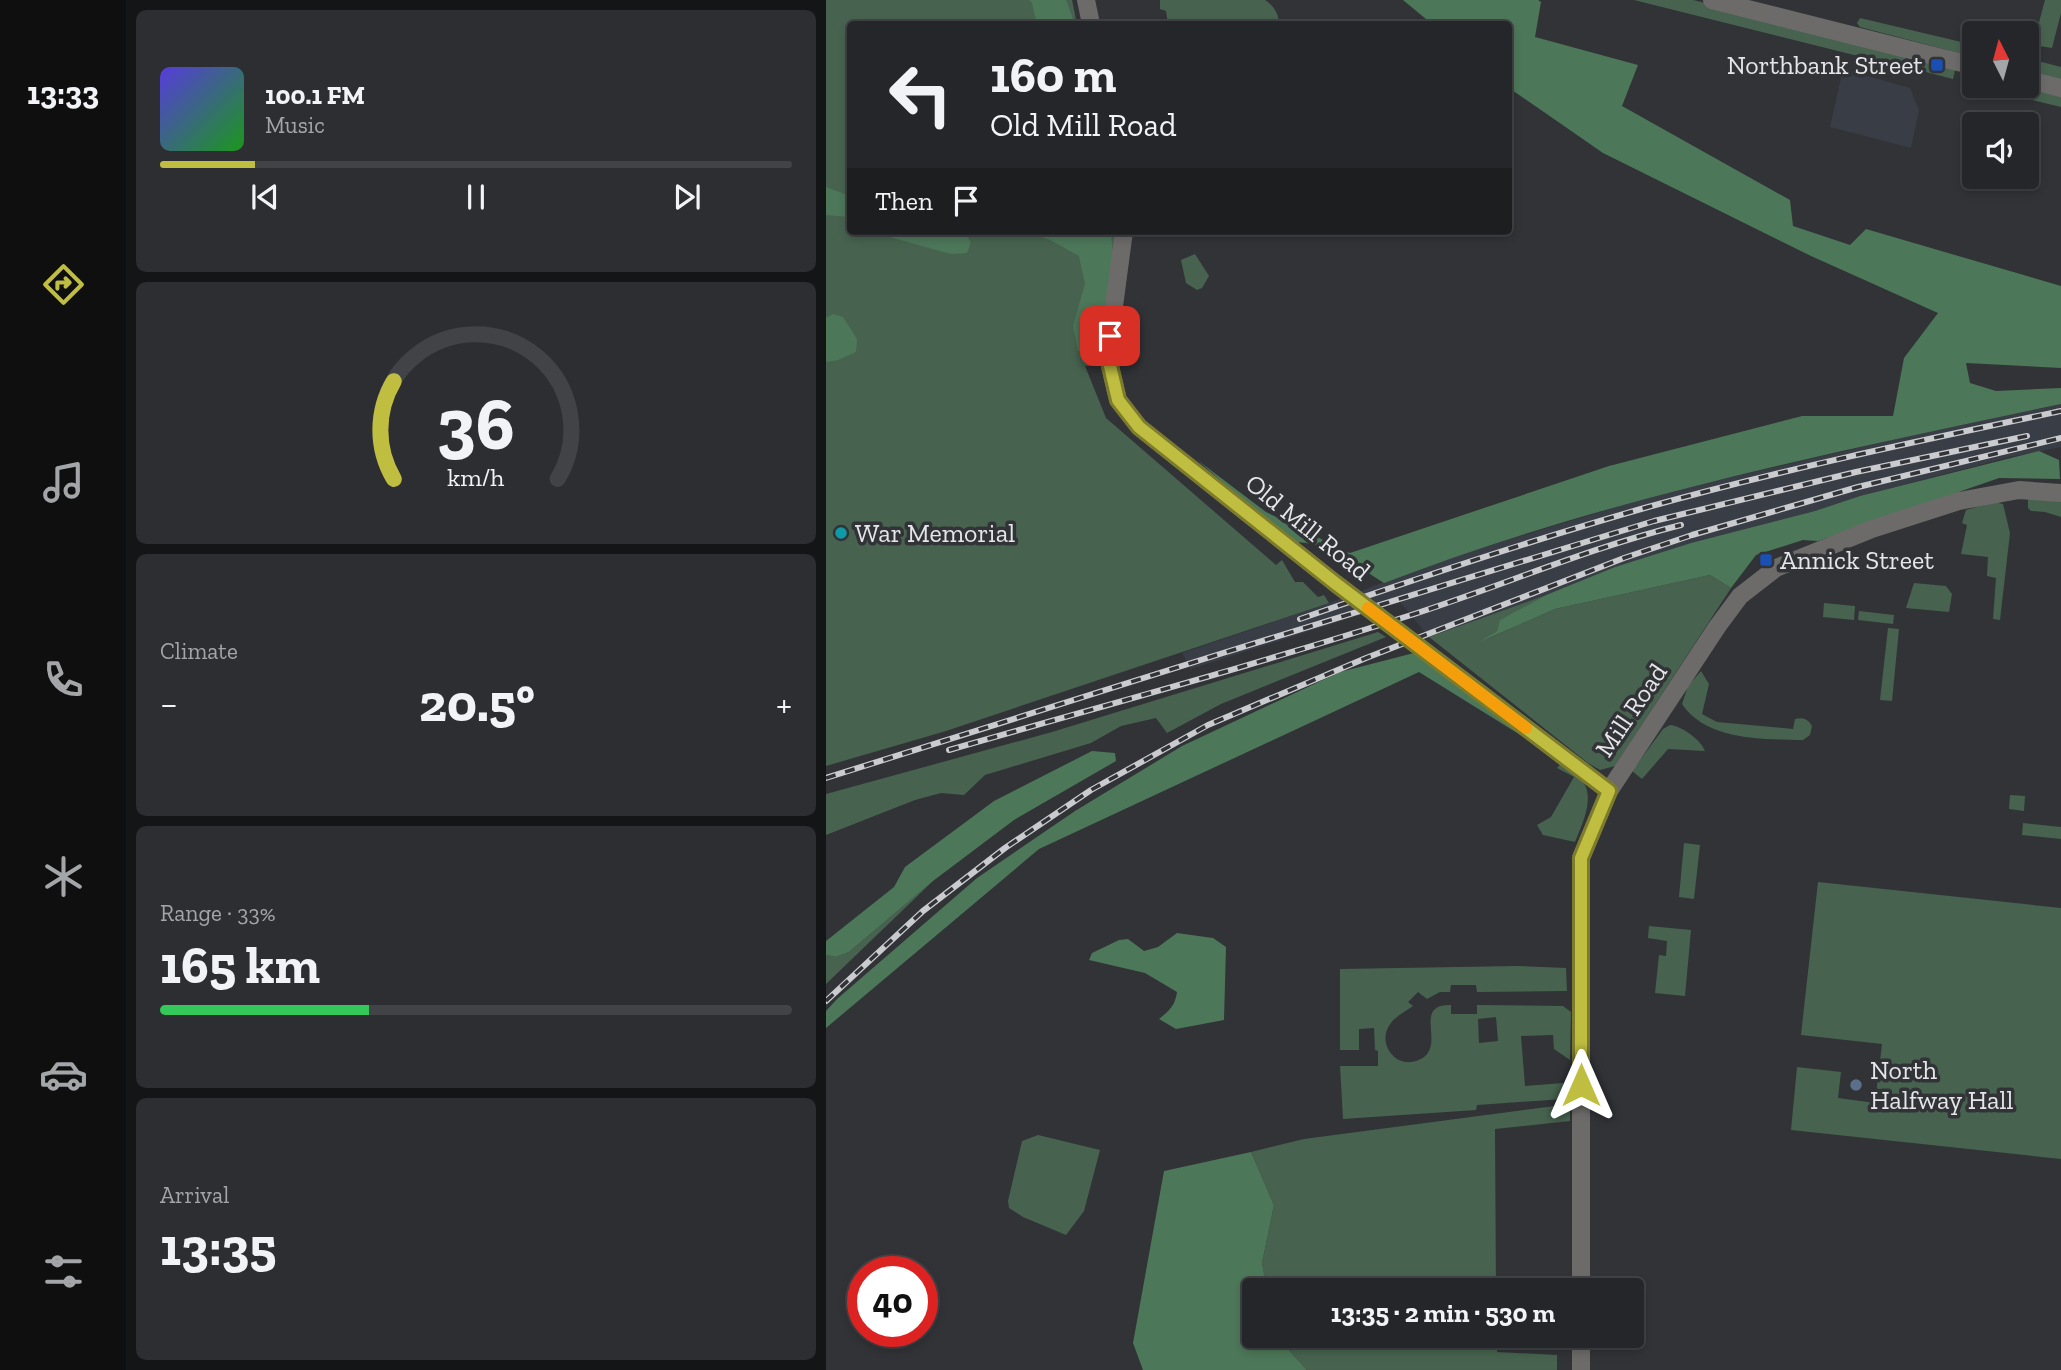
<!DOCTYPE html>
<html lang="en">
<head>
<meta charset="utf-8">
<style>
  :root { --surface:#252629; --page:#2d2e31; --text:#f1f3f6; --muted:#a3a5a8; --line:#424346; --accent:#c0be41 }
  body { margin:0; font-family:"Zilla Slab",serif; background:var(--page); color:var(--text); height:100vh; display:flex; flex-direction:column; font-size:26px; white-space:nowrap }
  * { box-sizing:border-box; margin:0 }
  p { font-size:23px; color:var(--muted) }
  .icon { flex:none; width:38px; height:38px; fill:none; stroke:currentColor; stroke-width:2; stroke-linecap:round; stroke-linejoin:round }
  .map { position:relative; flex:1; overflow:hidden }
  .side { display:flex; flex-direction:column; gap:10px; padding:10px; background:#141517; width:700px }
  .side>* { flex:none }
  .banner { position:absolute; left:21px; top:21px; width:665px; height:214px; border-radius:7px; box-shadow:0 4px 10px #0003,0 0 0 2px var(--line); background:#252629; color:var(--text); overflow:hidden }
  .needle { width:46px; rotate:354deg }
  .tools { position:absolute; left:1136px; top:21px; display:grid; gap:14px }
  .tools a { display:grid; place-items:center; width:77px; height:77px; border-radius:7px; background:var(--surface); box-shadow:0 4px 10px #0003,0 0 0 2px var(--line); font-size:35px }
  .speed { position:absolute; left:21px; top:1256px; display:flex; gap:14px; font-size:35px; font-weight:700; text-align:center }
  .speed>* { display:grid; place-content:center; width:91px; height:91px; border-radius:50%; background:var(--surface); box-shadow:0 4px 10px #0003,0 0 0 2px var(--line); line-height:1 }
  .speed .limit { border:10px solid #d22; background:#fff; color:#111 }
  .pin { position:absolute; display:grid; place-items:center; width:60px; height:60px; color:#fff; margin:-30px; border-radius:14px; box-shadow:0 4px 10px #0006 }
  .me { position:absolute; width:77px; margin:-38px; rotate:0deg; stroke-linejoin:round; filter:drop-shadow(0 0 5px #0008) }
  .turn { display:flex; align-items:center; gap:24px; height:147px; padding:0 28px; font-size:32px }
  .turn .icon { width:91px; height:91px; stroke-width:2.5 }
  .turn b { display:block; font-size:49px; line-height:60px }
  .then { display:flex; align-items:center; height:66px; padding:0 28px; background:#0003; gap:14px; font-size:26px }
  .big { font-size:52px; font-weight:700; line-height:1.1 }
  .side .tile { flex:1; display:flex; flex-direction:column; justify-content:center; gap:10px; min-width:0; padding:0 24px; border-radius:10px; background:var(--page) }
  .side .dial { align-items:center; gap:0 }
  .dial svg { height:182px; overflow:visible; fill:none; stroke:var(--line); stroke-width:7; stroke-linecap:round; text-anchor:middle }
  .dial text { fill:var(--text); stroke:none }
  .song { display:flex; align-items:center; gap:21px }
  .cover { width:84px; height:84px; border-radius:10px; background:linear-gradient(135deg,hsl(250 70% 55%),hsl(120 70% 35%)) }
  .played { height:7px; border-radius:4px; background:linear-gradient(90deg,var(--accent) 15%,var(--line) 15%) }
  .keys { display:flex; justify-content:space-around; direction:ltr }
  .heat { display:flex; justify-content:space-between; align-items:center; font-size:38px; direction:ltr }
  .charge { height:10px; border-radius:5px; background:linear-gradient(90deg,#34c759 33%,var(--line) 0) }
  .trip { position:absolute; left:416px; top:1278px; width:402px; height:70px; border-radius:7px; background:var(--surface); box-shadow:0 4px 10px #0003,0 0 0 2px var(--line); font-weight:700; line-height:70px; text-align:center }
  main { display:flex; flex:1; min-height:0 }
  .menu { display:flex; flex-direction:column; width:126px; justify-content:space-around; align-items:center; background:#0f0f10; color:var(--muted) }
  .menu .icon { width:49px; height:49px }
  .menu .current { color:var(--accent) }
  .menu b { font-size:32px; color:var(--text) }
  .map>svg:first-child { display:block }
  .built { fill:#393d46 }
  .green { fill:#47634f; fill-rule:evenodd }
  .forest { fill:#4d7759 }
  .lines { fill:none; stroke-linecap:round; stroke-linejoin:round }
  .minor { stroke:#6d6b6a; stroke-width:18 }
  .rail-casing { stroke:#cacbce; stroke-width:6 }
  .rail { stroke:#313337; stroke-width:3.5; stroke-dasharray:10; stroke-linecap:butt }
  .route-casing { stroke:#7d7c2a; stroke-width:18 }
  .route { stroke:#c0be41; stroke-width:12 }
  .slow { stroke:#f59e0b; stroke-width:12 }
  .transit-dot { fill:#1a4fb4; stroke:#313337; stroke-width:2.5 }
  .culture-dot { fill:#0f9aa8; stroke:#313337; stroke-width:2.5 }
  .service-dot { fill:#5c6f8a; stroke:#313337; stroke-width:2.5 }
  .labels { text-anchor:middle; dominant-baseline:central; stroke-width:7; stroke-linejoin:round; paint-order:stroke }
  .poi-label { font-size:26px; fill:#e5e6e9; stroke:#313337; text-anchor:start }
  .street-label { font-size:26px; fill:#e5e6e9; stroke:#313337 }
</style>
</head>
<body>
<main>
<nav class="menu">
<b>13:33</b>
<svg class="icon current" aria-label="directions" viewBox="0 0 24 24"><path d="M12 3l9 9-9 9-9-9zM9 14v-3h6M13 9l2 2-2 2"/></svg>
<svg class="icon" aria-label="music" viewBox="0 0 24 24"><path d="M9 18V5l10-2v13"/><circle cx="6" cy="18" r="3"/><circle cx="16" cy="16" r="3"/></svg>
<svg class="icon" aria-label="phone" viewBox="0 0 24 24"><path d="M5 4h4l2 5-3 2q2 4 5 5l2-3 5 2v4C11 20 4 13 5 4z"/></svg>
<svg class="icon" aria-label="climate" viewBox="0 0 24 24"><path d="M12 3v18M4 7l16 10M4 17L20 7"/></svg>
<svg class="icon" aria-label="car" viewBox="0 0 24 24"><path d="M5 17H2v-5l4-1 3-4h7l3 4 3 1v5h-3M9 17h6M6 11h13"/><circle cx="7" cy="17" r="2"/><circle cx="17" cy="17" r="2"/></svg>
<svg class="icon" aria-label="filters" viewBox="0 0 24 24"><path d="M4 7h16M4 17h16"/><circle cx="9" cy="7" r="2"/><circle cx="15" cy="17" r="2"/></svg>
</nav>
<section class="side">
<div class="tile">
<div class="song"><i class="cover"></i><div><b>100.1 FM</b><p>Music</p></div></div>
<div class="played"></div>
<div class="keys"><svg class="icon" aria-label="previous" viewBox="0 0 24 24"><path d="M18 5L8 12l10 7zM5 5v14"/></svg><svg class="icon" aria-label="pause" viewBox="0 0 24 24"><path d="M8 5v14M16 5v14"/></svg><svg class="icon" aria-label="next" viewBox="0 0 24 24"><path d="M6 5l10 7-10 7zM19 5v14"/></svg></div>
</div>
<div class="tile dial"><svg viewBox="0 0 100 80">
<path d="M14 69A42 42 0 1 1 86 69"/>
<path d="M14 69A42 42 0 0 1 14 26" stroke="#c0be41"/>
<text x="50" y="56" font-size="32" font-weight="700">36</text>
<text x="50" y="72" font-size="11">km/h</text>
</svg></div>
<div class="tile"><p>Climate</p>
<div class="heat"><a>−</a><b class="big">20.5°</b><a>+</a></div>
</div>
<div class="tile"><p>Range · 33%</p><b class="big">165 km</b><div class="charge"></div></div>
<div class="tile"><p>Arrival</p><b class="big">13:35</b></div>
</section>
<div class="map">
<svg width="1235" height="1370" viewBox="0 0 1235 1370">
  <rect width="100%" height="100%" fill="#313337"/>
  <g class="built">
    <path d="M 1017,69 L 1084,88 L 1093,110 L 1085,148 L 1004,127 Z"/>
    <path d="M 1235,404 L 1235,447 L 1184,457 L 1034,496 L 989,511 L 865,543 L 789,567 L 720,595 L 603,637 L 574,602 L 365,669 L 356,653 L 503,603 L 616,560 L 833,494 L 1083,436 Z"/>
  </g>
  <g class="green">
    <path d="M 0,0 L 246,0 L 251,24 L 24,24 L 24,231 L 289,231 L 294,270 L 270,366 L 259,366 L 280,418 L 450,565 L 456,560 L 469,582 L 477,582 L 492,597 L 498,595 L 503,603 L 120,731 L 0,766 Z"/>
    <path d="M 334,0 L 439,0 C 448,6 453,14 453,24 L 342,24 L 340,11 L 334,9 Z"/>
    <path d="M 808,0 L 867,0 L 1070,49 L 1080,57 L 1077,65 L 1068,65 Z"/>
    <path d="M 1219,0 L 1235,0 L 1235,13 L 1226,48 L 1207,45 Z"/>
    <path d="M 1034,18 L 1148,45 L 1148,57 L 1034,27 L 1031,23 Z"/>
    <path d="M 1095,57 L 1130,66 L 1127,79 L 1092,70 Z"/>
    <path d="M 1200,58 L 1235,67 L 1235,79 L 1201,70 Z"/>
    <path d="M 1149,86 L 1200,86 L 1235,95 L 1235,107 Z"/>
    <path d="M 369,254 L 383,276 L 376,288 L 371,290 L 360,283 L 355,260 Z"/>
    <path d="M 1202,498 L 1235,501 L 1235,517 L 1219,512 L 1205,511 L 1202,508 Z"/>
    <path d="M 1168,502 L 1177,504 L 1184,533 L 1174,620 L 1167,619 L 1170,578 L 1161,576 L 1162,557 L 1135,554 L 1141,525 L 1136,523 L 1140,510 Z"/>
    <path d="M 884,575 L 905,588 L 789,766 L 774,770 L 762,763 L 603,637 L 720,595 L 675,620 L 671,631 L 659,640 L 729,609 Z"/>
    <path d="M 1088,583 L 1120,586 L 1126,594 L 1123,612 L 1080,608 Z"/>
    <path d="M 998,603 L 1029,606 L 1028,620 L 997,617 Z"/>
    <path d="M 1033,611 L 1068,615 L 1067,624 L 1032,620 Z"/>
    <path d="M 1062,628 L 1073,629 L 1066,701 L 1054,700 Z"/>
    <path d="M 552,632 L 560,637 L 395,704 L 341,733 L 330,718 L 295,726 L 265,743 L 159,775 L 138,795 L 115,793 L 89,800 L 0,835 L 0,794 L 226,732 Z"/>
    <path d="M 875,671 L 883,684 L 876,714 L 891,722 L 967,729 L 969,719 C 977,717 982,719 986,726 L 984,735 L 977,740 C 937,739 881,741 856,704 L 862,686 Z"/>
    <path d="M 844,725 C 856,726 875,740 879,751 L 842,749 L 816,779 L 806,771 L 837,729 Z"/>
    <path d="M 736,762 C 743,768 751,774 757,782 C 769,798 756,825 749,842 L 717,835 L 711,825 L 725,817 L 748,777 L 731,768 Z"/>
    <path d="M 1184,795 L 1199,796 L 1198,811 L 1183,809 Z"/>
    <path d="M 1197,823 L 1235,827 L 1235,839 L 1196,835 Z"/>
    <path d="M 858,843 L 874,845 L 868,899 L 853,897 Z"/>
    <path d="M 107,881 L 0,984 L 0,955 L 10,957 L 23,952 Z"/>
    <path d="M 992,882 L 1235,908 L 1235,1159 L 965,1130 L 971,1067 L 1015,1072 L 1012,1098 L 1049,1103 L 1056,1044 L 975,1035 Z"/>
    <path d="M 823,926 L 865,930 L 859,996 L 829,993 L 833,955 L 840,956 L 841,941 L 822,938 Z"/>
    <path d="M 691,966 L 740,968 L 741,991 L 651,992 L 650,985 L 625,985 L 624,992 L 614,992 L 601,999 L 592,992 L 582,1002 L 587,1006 C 580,1011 570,1016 565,1023 C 550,1041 568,1068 590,1061 C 625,1050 583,1004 625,1005 L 625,1014 L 651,1014 L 651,1005 L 737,1006 L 745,1012 L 744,1060 L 728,1049 L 727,1035 L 695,1036 L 699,1086 L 737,1083 L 738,1099 L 651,1105 L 650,1110 L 517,1119 L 514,1066 L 552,1066 L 552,1051 L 549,1050 L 548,1028 L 533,1029 L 533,1050 L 514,1050 L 514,969 ZM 670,1017 L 672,1041 L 653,1043 L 652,1019 Z"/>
    <path d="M 744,1104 L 744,1121 L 669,1129 L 670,1290 L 441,1290 L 436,1263 L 448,1205 L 425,1152 L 478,1139 Z"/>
    <path d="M 212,1135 L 274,1150 L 258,1211 L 240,1235 L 197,1217 L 183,1208 L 182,1201 L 196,1141 Z"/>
    <path d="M 449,1335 L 671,1335 L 671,1352 L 731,1355 L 731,1370 L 481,1370 Z"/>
  </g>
  <g class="forest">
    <path d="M 203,0 L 240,0 L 249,24 L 211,24 L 206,3 Z"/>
    <path d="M 577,0 L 712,0 L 715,2 L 709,37 L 812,65 L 796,106 L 964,200 L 967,226 L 1024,245 L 1040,229 L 1235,286 L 1235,368 L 1140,363 L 1144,383 L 1170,391 L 1235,388 L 1235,404 C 1007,452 776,499 558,583 C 531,566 499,541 466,542 L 370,459 L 440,512 L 524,553 L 783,466 L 976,416 L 1067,416 L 1078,358 L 1112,313 L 985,256 L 777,153 L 683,88 L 682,24 L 606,24 Z"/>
    <path d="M 0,187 L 24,196 L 24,217 L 0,215 Z"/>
    <path d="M 53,231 L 137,231 L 145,242 L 141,253 L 125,254 L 60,236 Z"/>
    <path d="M 200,231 L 285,231 C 287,256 290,297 281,320 C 277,331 271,340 268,351 L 252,351 L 247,326 L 259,284 L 253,256 L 224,240 Z"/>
    <path d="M 7,314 L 17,317 L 31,339 L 30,352 L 12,360 L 0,362 L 0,318 Z"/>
    <path d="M 1213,451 L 1233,460 L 1234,479 L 1173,478 L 992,541 L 977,540 L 930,555 L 905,588 L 884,575 L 729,609 L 654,642 L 671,631 L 674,620 L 720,595 L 789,567 L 865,543 L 989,511 L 1034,496 Z"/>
    <path d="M 588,653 L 712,746 L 593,672 L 213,849 L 0,1028 L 0,1011 L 11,999 L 151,878 L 249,811 L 356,746 L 514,672 Z"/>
    <path d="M 266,751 L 289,753 L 290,761 L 188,820 L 107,881 L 23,952 L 10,957 L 0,955 L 0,941 L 68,887 L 79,867 L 168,801 Z"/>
    <path d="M 351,933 L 387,938 L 400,947 L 398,1020 L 350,1029 L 333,1019 C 343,1011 349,1006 351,992 L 319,973 L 263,960 L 266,953 L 293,940 L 302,939 L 318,951 L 332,947 Z"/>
    <path d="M 425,1152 L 448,1205 L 436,1263 L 441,1290 L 429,1290 L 429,1335 L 449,1335 L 481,1370 L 317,1370 L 307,1343 L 338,1171 Z"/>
  </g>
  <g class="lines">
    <g class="minor">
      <path d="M 260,0 L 265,24"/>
      <path d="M 886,0 L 1148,66"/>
      <path d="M 1200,79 L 1235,88"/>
      <path d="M 298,231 L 284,336 L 284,366 L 292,400 L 313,427 L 509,583 L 783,791"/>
      <path d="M 755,1290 L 755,858 L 783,791 L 891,627 L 914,596 L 950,568 L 1046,529 L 1133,501 L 1193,490 L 1235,493"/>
      <path d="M 755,1370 L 755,1335"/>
    </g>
    <g class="rail-casing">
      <g id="rail">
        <path d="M 474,619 C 589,579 705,540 822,507 C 958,469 1097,440 1235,411"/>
        <path d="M 123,750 C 276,706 430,665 582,616 C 673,587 762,548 855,525"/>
        <path d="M 0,778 L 397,653 L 828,521 L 1030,472 L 1201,436"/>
        <path d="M 0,1001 L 97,911 L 179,848 L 265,790 L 382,725 L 540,658 L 798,558 L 866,535 L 1032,487 L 1235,438"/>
      </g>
    </g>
    <use href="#rail" class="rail"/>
  </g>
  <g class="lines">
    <g class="route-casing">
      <path id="route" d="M 284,336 L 284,366 L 292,400 L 313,427 L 509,583 L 783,791 L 755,858 L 755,1085"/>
    </g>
    <use href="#route" class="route"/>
    <path class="slow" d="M 542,608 L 700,728"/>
  </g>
  <g class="transit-dot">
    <rect x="1104" y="58" width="14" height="14" rx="3.5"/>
    <rect x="933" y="553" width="14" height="14" rx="3.5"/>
  </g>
  <circle class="culture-dot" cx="15" cy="533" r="7"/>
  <circle class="service-dot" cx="1030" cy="1085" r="7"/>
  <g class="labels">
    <g class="poi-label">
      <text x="1097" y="65" text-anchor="end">Northbank Street</text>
      <text x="29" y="533">War Memorial</text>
      <text x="954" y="560">Annick Street</text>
      <text x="1044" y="1070">North<tspan x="1044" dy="30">Halfway Hall</tspan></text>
    </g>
    <g class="street-label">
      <text transform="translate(482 527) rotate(39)">Old Mill Road</text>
      <text transform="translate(805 710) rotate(-56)">Mill Road</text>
    </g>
  </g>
</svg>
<div class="tools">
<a><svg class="needle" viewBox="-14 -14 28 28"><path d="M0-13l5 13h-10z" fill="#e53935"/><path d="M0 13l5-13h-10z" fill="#a3a5a8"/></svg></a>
<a><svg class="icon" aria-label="sound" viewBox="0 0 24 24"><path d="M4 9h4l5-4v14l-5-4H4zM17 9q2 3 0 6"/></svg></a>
</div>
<div class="speed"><div class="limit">40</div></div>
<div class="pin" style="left:284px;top:336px;background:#d93025"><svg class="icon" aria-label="arrive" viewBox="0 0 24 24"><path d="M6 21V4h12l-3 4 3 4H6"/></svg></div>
<svg class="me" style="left:755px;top:1085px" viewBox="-20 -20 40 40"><path d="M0-17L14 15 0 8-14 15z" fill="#c0be41" stroke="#fff" stroke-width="4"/></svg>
<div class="trip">13:35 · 2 min · 530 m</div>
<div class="banner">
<div class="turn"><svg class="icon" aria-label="left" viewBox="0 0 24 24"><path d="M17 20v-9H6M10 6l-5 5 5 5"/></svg><div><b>160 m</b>Old Mill Road</div></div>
<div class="then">Then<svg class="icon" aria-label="arrive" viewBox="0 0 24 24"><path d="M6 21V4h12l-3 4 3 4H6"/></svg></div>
</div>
</div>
</main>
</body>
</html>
